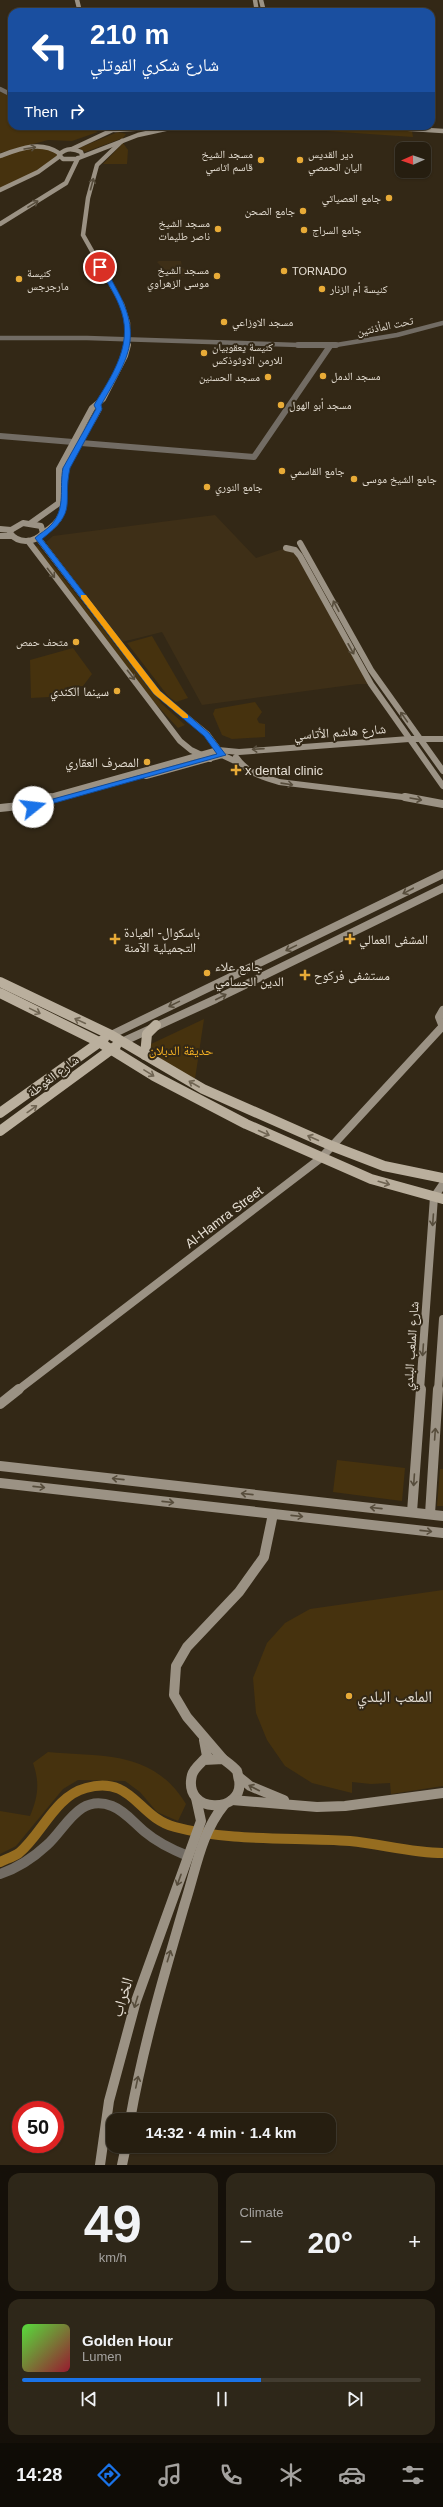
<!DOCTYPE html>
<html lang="en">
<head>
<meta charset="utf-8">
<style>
  :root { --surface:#261e10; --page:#2e2719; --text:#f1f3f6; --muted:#a4a29f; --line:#423c30; --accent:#1a73e8 }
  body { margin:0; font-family:Arial,"Noto Naskh Arabic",sans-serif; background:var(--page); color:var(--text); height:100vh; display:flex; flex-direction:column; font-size:15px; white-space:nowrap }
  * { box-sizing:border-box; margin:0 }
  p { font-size:13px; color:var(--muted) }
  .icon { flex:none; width:22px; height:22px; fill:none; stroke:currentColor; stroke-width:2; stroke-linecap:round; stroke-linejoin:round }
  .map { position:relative; height:2165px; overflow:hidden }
  .details { display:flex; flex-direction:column; gap:8px; padding:8px; background:#151009; flex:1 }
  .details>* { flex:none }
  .banner { position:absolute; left:8px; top:8px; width:427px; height:122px; border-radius:12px; box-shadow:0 1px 3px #0004,0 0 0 1px var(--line); background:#1a4fa0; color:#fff; overflow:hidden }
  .needle { width:26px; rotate:268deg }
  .buttons { position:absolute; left:395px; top:142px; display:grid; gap:8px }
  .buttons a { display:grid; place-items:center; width:36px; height:36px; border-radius:8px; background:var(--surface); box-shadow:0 1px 3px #0004,0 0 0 1px var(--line); font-size:20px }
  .speed { position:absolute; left:12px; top:2101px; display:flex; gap:8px; font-size:20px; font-weight:700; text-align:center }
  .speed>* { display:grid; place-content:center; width:52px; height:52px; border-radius:50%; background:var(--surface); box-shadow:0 1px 3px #0004,0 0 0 1px var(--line); line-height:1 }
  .speed .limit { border:6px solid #d22; background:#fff; color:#111 }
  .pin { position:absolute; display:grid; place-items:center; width:34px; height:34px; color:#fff; margin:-17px; border:2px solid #fff; border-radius:50%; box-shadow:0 1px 4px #0007 }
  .me { position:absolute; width:44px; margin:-22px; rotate:74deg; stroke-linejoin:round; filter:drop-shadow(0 0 3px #0008) }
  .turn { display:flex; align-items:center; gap:14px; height:84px; padding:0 16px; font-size:18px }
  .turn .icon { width:52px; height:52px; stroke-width:2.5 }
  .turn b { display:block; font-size:28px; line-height:34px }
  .then { display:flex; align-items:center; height:38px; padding:0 16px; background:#0003; gap:8px; font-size:15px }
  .big { font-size:30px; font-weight:700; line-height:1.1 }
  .details .widget { flex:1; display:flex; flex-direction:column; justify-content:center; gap:6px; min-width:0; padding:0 14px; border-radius:12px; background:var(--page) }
  .details .dial { align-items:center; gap:0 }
  .dial b { font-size:52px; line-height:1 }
  .song { display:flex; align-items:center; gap:12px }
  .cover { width:48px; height:48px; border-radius:6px; background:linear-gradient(135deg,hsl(110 70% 55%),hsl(350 70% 35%)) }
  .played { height:4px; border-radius:2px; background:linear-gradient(90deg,var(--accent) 60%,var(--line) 60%) }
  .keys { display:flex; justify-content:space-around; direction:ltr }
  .heat { display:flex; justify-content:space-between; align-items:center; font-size:22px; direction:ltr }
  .details .tiles { flex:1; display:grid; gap:8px; grid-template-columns:1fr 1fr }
  .widget:last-child { grid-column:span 2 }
  .trip { position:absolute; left:106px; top:2113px; width:230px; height:40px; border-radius:12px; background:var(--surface); box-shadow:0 1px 3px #0004,0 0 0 1px var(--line); font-weight:700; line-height:40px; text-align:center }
  .tab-bar { display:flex; height:64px; justify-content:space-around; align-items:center; background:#0f0c06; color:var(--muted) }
  .tab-bar .icon { width:28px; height:28px }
  .tab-bar .current { color:var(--accent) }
  .tab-bar b { font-size:18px; color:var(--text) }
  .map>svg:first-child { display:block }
  .built { fill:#3e2f17 }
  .green { fill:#46320e }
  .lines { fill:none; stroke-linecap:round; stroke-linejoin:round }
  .canal { stroke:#966d20; stroke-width:10 }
  .tertiary-far2 { stroke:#726c64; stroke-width:4.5 }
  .tertiary-far1 { stroke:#726c64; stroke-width:6 }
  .tertiary { stroke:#726c64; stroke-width:10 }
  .secondary-far3 { stroke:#9b9284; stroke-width:4.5 }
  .secondary-far2 { stroke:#9b9284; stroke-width:6 }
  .secondary-far1 { stroke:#9b9284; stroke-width:8 }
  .secondary { stroke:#9b9284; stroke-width:10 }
  .primary { stroke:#baaf9d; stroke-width:10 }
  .oneway { stroke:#574d3c }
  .oneway2 { stroke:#706553 }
  .route { fill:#1a73e8; stroke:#114b97 }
  .slow { fill:#f59e0b }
  .poi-dot { fill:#e8ab37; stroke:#332816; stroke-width:1.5 }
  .labels { text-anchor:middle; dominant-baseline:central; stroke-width:4; stroke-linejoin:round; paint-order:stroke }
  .far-poi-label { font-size:11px; fill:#e5ded3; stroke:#332816; text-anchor:start }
  .far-street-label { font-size:11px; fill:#e5ded3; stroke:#332816 }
  .poi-label { font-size:13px; fill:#e5ded3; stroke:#332816; text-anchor:start }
  .street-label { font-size:13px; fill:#e5ded3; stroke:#332816 }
  .park-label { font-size:13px; fill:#f7b224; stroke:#332816 }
  .near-poi-label { font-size:16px; fill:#e5ded3; stroke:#332816; text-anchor:start }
  .near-street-label { font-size:16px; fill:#e5ded3; stroke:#332816 }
</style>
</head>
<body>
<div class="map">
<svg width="443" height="2165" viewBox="0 0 443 2165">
  <rect width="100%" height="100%" fill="#332816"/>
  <g class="built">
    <path d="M 159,261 L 181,261 L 182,267 L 190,275 L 172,277 L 157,262 Z"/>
    <path d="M 215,515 L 256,558 L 286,548 L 295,550 L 371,684 L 358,684 L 202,705 L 162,632 L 118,643 L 57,561 L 46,542 L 53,536 Z"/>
  </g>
  <g class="green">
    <path d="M 0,92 L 12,97 L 12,126 L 84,126 L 98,132 L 72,141 L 48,140 L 0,153 Z"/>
    <path d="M 210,126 L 320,126 L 412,131 L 413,137 L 282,128 L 191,128 Z"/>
    <path d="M 118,132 L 126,134 L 123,138 L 85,152 L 79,148 Z"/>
    <path d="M 123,143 L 128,150 L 127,164 L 103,164 Z"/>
    <path d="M 47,147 L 59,155 L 38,172 L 0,190 L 0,156 L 27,148 Z"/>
    <path d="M 38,546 L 162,704 L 185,725 L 178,728 L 153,701 L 33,547 Z"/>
    <path d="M 152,636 L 188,698 L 176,702 L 168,696 L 127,643 Z"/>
    <path d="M 73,648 L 92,674 L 83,686 L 67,687 L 67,696 L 31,698 L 30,660 Z"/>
    <path d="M 255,702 L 262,712 L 257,719 L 259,723 L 265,724 L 265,737 L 232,739 L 222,735 L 213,714 L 215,709 Z"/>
    <path d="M 204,1019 L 195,1079 L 149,1053 L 151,1044 Z"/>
    <path d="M 337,1460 L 405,1468 L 402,1501 L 333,1492 Z"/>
    <path d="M 440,1469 L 443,1469 L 443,1506 L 437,1506 Z"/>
    <path d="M 443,1590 L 443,1786 L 391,1794 L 390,1783 L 371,1784 L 352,1782 L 352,1793 L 312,1783 L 285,1766 L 267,1740 L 256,1713 L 253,1678 L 267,1643 L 285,1623 L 310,1609 Z"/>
    <path d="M 48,1752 C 103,1757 153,1750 186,1804 L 178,1821 L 157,1812 L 140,1792 L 125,1781 L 78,1780 L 63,1789 L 16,1846 L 0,1854 L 0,1811 L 30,1816 C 38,1797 40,1783 33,1763 Z"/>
  </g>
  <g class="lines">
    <path class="canal" d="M 0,1862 C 6,1859 13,1857 19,1853 C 42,1834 55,1796 86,1788 C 133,1775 137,1817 175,1827 C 230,1842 293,1837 350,1841 C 381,1844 412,1853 443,1853"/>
    <g class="tertiary-far2">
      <path d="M 0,89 L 12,95"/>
      <path d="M 89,126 L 114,130"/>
      <path d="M 0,338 L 87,338 L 328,346"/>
      <path d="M 330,346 L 397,335 L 443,323"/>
    </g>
    <g class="tertiary-far1">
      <path d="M 298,345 L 336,345"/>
      <path d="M 0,436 L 73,442"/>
      <path d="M 81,443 L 254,457 L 330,346"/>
    </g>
    <path class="tertiary" d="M 0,1874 C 18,1868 33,1858 47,1845 C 66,1828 79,1793 112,1806 C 125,1811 134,1823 145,1832 C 158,1843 173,1850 188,1856"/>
    <g class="secondary-far3">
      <path d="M 77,0 L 80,12"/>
      <path d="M 255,0 L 257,12"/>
      <path d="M 261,0 L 264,12"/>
      <path d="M 364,126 L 443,131"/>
      <path d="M 115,130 L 149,128"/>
      <path d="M 122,141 L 97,165 L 88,198 L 83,235 L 122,304 L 128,323 L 127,346"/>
      <path d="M 72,149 L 121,126"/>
      <path d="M 82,155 L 81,152 C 73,148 65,148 59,155 L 63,159 L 76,159 L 138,135 L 179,126"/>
      <path d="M 0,156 C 19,149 40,140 59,153"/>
      <path d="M 0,190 L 38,172 L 60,156"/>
      <path d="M 0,224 L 66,183 L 78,158"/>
    </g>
    <g class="secondary-far2">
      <path d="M 23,523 L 41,526 L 43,533 C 34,543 18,544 10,533 L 11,530 Z"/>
      <path d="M 31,523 L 59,503 L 59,469 L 92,408 L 103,399 L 125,356 L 128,345"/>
      <path d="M 0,529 L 11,530"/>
      <path d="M 43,533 C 76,513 56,497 66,468 C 74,447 89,429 99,409 L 98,405"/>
      <path d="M 0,536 L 12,536"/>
      <path d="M 38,538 L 157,693 L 207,734 L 221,753"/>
      <path d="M 28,541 L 180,741 L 191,750 L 210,759"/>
      <path d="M 300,543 L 371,670 L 443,771"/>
      <path d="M 286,548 L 295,550 L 300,556 L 371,684 L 443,786"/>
      <path d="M 236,757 C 247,773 261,776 279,782 L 411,798"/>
      <path d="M 146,776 L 222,755 L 237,762"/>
      <path d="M 47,798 L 218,750 L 239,752 L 409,739 L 443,739"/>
    </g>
    <g class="secondary-far1">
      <path d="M 405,797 L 443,804"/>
      <path d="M 0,808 L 19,806 L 50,797"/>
      <path d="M 443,1010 L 439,1017 L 443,1027"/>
      <path d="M 111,1035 L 443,874"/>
      <path d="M 122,1042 L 216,999 L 443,888"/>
      <path d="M 18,1390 L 321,1158 L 442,1027"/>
      <path d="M 420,1390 L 434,1197 L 443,1184"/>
      <path d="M 438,1390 L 443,1319"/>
    </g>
    <g class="secondary">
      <path d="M 0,1404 L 19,1389"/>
      <path d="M 0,1466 L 443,1516"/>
      <path d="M 0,1483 L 443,1533"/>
      <path d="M 412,1512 L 421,1389"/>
      <path d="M 430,1514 L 438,1389"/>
      <path d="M 204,1740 L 207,1756 C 203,1762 194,1767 192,1775 C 182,1815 245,1814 239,1780 C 238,1778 238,1773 237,1771 C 234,1767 227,1762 223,1759 L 204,1760"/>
      <path d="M 223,1759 L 187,1717 L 174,1695 L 176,1666 L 187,1647 L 239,1592 L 264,1557 L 273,1514"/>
      <path d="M 239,1777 L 250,1786 L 284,1800"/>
      <path d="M 232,1800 L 317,1807 L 345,1806 L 443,1793"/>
      <path d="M 130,2120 C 143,2046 164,1975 185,1903 C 196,1869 201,1833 224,1805"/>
      <path d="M 100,2165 L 109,2101 L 136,2001 L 201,1821 L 196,1798"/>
      <path d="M 122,2165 L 126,2146"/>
    </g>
    <g class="primary">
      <path d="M 0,982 L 111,1035 L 203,1089 L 332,1146 L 384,1166 L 443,1178"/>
      <path d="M 0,993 L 99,1042 L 154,1076 L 246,1124 L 371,1179 L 443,1199"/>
      <path d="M 145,1055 L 147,1034 L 156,1025"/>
      <path d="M 0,1113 L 104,1039"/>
      <path d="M 0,1131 L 116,1046"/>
    </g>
  </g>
  <defs><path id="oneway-shaft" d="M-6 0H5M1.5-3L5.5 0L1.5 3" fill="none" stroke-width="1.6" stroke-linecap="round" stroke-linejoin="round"/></defs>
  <g class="oneway">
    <use href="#oneway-shaft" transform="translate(30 148) rotate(-9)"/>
    <use href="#oneway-shaft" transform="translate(92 184) rotate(-75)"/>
    <use href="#oneway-shaft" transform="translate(33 204) rotate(-31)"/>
    <use href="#oneway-shaft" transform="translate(51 573) rotate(52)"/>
    <use href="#oneway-shaft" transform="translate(336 606) rotate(-118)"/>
    <use href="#oneway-shaft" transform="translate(351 649) rotate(61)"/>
    <use href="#oneway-shaft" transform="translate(131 675) rotate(52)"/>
    <use href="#oneway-shaft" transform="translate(404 717) rotate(-125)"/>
    <use href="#oneway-shaft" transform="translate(258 749) rotate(176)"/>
    <use href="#oneway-shaft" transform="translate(287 784) rotate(8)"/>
    <use href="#oneway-shaft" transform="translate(416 799) rotate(10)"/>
    <use href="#oneway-shaft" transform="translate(408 891) rotate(152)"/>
    <use href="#oneway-shaft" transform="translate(291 948) rotate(154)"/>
    <use href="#oneway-shaft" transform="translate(221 997) rotate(-27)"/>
    <use href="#oneway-shaft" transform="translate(174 1004) rotate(154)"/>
    <use href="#oneway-shaft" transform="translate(433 1220) rotate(94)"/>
    <use href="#oneway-shaft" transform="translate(423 1350) rotate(94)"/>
    <use href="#oneway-shaft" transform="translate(435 1434) rotate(-86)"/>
    <use href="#oneway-shaft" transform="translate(118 1479) rotate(-174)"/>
    <use href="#oneway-shaft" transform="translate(414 1480) rotate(94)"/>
    <use href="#oneway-shaft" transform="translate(39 1487) rotate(6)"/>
    <use href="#oneway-shaft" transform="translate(247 1494) rotate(-174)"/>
    <use href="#oneway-shaft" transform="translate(168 1502) rotate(6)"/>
    <use href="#oneway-shaft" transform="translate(376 1508) rotate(-174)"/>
    <use href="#oneway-shaft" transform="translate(297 1516) rotate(6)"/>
    <use href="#oneway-shaft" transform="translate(426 1531) rotate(6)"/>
    <use href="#oneway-shaft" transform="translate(254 1788) rotate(-153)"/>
    <use href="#oneway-shaft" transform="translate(179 1880) rotate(110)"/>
    <use href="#oneway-shaft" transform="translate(169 1956) rotate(-73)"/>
    <use href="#oneway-shaft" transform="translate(136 2002) rotate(107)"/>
    <use href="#oneway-shaft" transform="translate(137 2082) rotate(-78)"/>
  </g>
  <g class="oneway2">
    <use href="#oneway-shaft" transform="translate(35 1011) rotate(26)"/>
    <use href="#oneway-shaft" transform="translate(80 1021) rotate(-155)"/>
    <use href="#oneway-shaft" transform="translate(149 1073) rotate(32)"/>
    <use href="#oneway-shaft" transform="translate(194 1084) rotate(-150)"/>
    <use href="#oneway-shaft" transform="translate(32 1109) rotate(-36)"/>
    <use href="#oneway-shaft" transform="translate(264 1133) rotate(24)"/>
    <use href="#oneway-shaft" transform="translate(313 1138) rotate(-156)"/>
    <use href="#oneway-shaft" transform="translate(384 1183) rotate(16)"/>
  </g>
  <path class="route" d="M 100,265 C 107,269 112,281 116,288 C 144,338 127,360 101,405 L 102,409 L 70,468 C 62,505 79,510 42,539 L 160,691 L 209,733 L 226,755 L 33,809 L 31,808 L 31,805 L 217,754 L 204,736 L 154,694 L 35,538 C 40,533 47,530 52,524 C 66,507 59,488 63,468 L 96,409 L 94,405 C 113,374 135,342 119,305 C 114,292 105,279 98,267 Z"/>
  <path class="slow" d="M 81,595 L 86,595 L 160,691 L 188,715 L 188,718 L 183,718 L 154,694 L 81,598 Z"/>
  <g class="poi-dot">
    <circle cx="261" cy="160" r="4"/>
    <circle cx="300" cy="160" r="4"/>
    <circle cx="389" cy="198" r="4"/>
    <circle cx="303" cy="211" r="4"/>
    <circle cx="218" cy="229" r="4"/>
    <circle cx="304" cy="230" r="4"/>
    <circle cx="284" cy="271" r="4"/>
    <circle cx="217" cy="276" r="4"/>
    <circle cx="19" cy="279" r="4"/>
    <circle cx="322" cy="289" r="4"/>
    <circle cx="224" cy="322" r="4"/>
    <circle cx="204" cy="353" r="4"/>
    <circle cx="323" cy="376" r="4"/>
    <circle cx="268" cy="377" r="4"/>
    <circle cx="281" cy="405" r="4"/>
    <circle cx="282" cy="471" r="4"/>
    <circle cx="354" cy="479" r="4"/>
    <circle cx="207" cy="487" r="4"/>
    <circle cx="76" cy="642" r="4"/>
    <circle cx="117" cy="691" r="4"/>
    <circle cx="147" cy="762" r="4"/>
    <path d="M234 764h4v4h4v4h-4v4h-4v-4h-4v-4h4z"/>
    <path d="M113 933h4v4h4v4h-4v4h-4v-4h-4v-4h4z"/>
    <path d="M348 933h4v4h4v4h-4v4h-4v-4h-4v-4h4z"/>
    <circle cx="207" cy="973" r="4"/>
    <path d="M303 969h4v4h4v4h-4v4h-4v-4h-4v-4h4z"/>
    <circle cx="349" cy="1696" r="4"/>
  </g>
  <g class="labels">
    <g class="far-poi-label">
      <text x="253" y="154" text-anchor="end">مسجد الشيخ<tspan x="253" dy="13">قاسم اتاسي</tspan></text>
      <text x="308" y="154">دير القديس<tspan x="308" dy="13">اليان الحمصي</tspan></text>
      <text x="381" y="198" text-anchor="end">جامع العصياتي</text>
      <text x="295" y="211" text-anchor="end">جامع الصحن</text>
      <text x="210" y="223" text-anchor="end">مسجد الشيخ<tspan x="210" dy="13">ناصر طليمات</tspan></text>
      <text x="312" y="230">جامع السراج</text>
      <text x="209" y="270" text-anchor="end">مسجد الشيخ<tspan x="209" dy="13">موسى الزهراوي</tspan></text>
      <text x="292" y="271">TORNADO</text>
      <text x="27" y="273">كنيسة<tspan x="27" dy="13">مارجرجس</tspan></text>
      <text x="330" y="289">كنيسة أم الزنار</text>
      <text x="232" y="322">مسجد الاوزاعي</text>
      <text x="212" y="347">كنيسة يعقوبيان<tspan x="212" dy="13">للارمن الاوثوذكس</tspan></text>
      <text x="331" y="376">مسجد الدمل</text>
      <text x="260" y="377" text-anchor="end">مسجد الحسنين</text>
      <text x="289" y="405">مسجد أبو الهول</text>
      <text x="290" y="471">جامع القاسمي</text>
      <text x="362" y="479">جامع الشيخ موسى</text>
      <text x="215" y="487">جامع النوري</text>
      <text x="68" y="642" text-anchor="end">متحف حمص</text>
    </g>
    <g class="far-street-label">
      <text transform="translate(385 326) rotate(-12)">تحت المأذنتين</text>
    </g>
    <g class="poi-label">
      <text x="109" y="691" text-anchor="end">سينما الكندي</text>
      <text x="139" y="762" text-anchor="end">المصرف العقاري</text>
      <text x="245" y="770">x dental clinic</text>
      <text x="124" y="932">باسكوال- العيادة<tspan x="124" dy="15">التجميلية الآمنة</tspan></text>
      <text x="359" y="939">المشفى العمالي</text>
      <text x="215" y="966">جامع علاء<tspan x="215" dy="15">الدين الحسامي</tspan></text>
      <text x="314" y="975">مستشفى فركوح</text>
    </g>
    <g class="street-label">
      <text transform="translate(340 732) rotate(-4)">شارع هاشم الأتاسي</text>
      <text transform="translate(53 1076) rotate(-37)">شارع الغوطة</text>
      <text transform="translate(224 1217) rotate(-37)">Al-Hamra Street</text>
      <text transform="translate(411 1346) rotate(-86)">شارع الملعب البلدي</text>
    </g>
    <g class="park-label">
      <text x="181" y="1050">حديقة الدبلان</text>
    </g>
    <g class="near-poi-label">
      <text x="357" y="1696">الملعب البلدي</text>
    </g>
    <g class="near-street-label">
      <text transform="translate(122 1997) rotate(-73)">الخراب</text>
    </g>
  </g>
</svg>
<div class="buttons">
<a><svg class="needle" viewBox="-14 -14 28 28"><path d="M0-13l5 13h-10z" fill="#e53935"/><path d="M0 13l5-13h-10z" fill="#a4a29f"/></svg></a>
</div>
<div class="speed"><div class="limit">50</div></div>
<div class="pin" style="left:100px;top:267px;background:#d93025"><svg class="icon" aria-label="arrive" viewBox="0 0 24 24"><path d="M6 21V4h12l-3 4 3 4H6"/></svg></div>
<svg class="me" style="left:33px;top:807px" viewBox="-20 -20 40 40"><circle r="19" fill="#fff"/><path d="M0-13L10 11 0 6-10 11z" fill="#1a73e8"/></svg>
<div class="trip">14:32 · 4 min · 1.4 km</div>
<div class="banner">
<div class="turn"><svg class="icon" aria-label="left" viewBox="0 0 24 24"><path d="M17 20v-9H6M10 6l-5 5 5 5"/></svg><div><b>210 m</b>شارع شكري القوتلي</div></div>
<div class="then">Then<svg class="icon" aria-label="right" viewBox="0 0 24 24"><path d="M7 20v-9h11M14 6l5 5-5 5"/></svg></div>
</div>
</div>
<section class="details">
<div class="tiles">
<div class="widget dial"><b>49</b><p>km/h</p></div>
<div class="widget"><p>Climate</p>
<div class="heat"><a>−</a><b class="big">20°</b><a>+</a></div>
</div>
<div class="widget">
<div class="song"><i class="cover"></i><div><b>Golden Hour</b><p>Lumen</p></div></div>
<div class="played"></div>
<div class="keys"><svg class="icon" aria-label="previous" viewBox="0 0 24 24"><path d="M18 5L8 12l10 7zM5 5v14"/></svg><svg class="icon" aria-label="pause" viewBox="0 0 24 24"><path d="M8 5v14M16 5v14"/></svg><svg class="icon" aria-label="next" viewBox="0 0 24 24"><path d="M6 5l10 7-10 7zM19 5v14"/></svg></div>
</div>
</div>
</section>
<nav class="tab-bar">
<b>14:28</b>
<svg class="icon current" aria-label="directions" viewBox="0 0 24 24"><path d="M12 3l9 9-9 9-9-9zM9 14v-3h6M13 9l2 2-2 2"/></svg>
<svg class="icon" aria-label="music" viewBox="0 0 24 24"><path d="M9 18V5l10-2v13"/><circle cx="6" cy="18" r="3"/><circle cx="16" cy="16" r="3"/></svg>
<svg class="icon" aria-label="phone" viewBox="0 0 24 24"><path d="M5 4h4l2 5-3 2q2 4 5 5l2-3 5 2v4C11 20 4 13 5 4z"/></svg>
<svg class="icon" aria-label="climate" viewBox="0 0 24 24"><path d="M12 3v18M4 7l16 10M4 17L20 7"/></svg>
<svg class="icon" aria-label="car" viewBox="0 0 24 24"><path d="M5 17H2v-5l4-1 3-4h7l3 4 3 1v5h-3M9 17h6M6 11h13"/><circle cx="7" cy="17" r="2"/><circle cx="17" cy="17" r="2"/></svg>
<svg class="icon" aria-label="filters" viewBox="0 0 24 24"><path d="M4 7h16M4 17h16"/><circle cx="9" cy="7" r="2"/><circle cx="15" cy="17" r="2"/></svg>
</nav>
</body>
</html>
